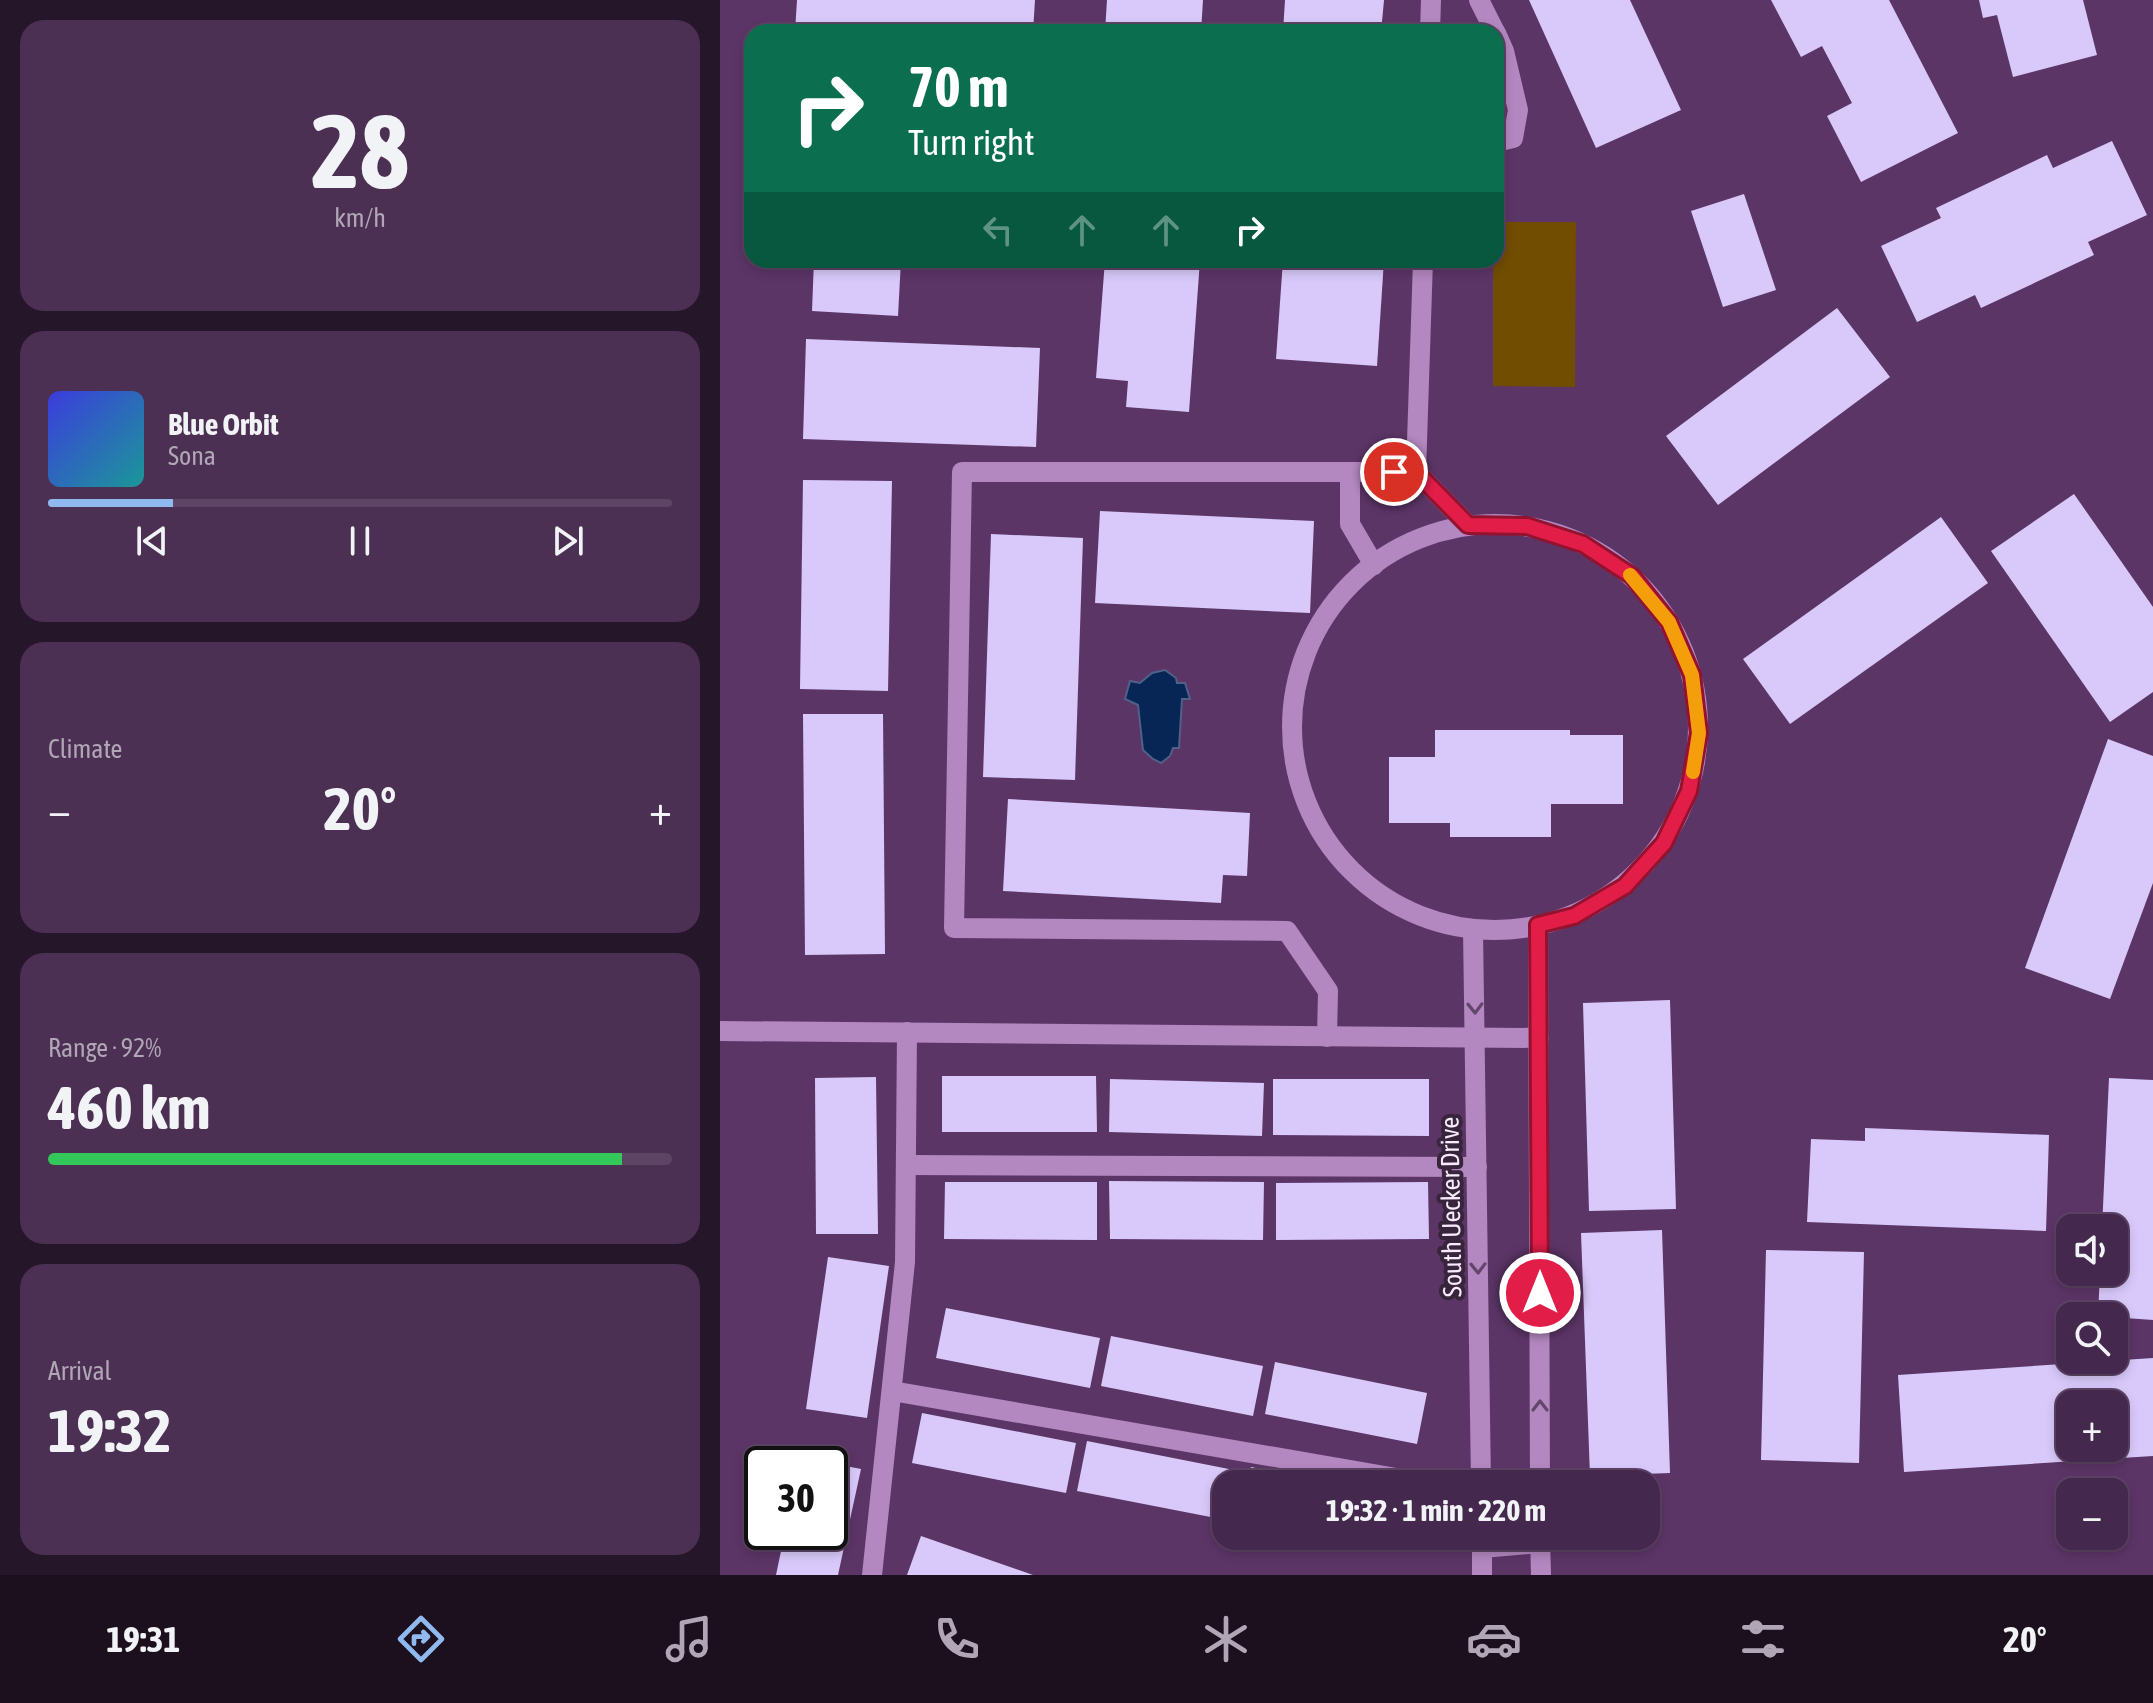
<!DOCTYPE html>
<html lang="en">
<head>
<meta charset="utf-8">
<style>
  :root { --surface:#45284d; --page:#4c3054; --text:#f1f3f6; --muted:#b0a6b6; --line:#5d4465; --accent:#90b9f0 }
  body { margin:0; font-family:"Asap Condensed",sans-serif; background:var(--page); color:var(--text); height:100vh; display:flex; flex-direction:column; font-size:30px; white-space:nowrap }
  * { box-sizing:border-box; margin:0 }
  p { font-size:26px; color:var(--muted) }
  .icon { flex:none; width:44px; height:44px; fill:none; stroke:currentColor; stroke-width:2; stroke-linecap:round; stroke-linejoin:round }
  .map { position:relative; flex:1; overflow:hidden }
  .side { display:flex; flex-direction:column; gap:20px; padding:20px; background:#26162a; width:720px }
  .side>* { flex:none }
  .banner { position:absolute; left:24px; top:24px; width:760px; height:244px; border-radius:24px; box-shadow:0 4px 12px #0003,0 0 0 2px var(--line); background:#0b6e4f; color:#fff; overflow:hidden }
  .tools { position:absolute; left:1336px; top:1214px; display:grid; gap:16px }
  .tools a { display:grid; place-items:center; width:72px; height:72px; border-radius:16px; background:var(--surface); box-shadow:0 4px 12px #0003,0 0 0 2px var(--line); font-size:40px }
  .speed { position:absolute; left:24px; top:1446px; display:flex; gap:16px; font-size:40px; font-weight:700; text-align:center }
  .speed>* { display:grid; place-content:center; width:104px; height:104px; border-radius:50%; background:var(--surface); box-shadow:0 4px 12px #0003,0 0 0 2px var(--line); line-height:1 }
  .speed .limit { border:4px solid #111; border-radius:12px; background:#fff; color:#111 }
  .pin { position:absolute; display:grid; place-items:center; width:68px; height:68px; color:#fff; margin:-34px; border:4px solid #fff; border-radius:50%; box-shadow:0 2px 8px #0007 }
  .me { position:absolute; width:88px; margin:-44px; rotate:0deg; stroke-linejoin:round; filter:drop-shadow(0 0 6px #0008) }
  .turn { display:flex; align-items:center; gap:28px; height:168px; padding:0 32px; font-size:36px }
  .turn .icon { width:104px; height:104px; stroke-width:2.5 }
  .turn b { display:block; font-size:56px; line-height:68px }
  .lanes { display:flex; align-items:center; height:76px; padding:0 32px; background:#0003; justify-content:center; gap:40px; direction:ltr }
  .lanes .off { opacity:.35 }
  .big { font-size:60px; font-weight:700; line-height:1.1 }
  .side .card { flex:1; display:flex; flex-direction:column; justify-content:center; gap:12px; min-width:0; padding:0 28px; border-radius:24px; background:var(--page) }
  .side .dial { align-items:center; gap:0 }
  .dial b { font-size:104px; line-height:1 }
  .song { display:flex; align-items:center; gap:24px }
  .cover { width:96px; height:96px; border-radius:12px; background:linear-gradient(135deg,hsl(240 70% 55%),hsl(180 70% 35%)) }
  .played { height:8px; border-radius:4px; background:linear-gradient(90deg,var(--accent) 20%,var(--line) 20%) }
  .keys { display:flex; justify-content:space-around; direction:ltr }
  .heat { display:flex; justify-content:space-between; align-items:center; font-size:44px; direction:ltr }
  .charge { height:12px; border-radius:6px; background:linear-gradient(90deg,#34c759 92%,var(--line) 0) }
  .trip { position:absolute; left:492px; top:1470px; width:448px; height:80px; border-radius:24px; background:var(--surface); box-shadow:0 4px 12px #0003,0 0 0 2px var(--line); font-weight:700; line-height:80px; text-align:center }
  .menu { display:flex; height:128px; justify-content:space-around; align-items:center; background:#1c101f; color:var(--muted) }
  .menu .icon { width:56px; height:56px }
  .menu .on { color:var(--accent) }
  .menu b { font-size:36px; color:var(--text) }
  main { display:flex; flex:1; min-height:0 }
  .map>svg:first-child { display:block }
  .green { fill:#704d01 }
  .water { fill:#072655; stroke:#4f6187; stroke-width:2 }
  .building { fill:#d8c9fa; fill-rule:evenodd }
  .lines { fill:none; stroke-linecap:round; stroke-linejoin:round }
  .minor { stroke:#b387bf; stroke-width:20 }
  .oneway { stroke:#62476a }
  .route-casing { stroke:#92132f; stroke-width:20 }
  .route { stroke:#e11d48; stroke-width:14 }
  .slow { stroke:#f59e0b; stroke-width:14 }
  .labels { text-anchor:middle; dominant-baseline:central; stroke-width:8; stroke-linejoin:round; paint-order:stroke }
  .street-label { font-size:26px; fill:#f8eafc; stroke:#37253c }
</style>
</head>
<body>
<main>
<section class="side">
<div class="card dial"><b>28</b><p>km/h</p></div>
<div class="card">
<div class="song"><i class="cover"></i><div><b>Blue Orbit</b><p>Sona</p></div></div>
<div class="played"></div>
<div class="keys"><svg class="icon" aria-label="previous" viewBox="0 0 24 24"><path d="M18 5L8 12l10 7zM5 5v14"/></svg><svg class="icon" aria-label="pause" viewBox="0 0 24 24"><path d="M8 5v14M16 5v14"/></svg><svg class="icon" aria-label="next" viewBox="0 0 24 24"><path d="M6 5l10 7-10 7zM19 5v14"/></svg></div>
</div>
<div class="card"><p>Climate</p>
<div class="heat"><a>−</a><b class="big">20°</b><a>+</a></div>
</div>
<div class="card"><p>Range · 92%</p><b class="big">460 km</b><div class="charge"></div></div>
<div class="card"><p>Arrival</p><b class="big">19:32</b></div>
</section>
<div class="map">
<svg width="1433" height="1575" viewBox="0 0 1433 1575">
  <rect width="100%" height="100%" fill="#5c3567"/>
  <path class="green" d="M 776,222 L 856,222 L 855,387 L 773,386 L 773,260 L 776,260 Z"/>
  <path class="water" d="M 445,670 L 456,678 L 457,683 L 465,683 L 470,699 L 462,699 L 459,748 L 453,748 L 450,756 L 441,763 L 433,759 L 423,750 L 418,705 L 405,699 L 410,681 L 420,683 L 432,673 Z"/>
  <g class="building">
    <path d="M 77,0 L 315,0 L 313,32 L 75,32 Z"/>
    <path d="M 387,0 L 483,0 L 481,32 L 385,32 Z"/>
    <path d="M 565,0 L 664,0 L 661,32 L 563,32 Z"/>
    <path d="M 809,0 L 910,0 L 961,110 L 876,148 Z"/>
    <path d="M 1051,0 L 1169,0 L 1238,133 L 1141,182 L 1107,116 L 1132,103 L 1102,46 L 1081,57 Z"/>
    <path d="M 1259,0 L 1363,0 L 1377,55 L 1293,77 L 1277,15 L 1263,18 Z"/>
    <path d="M 1392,141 L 1427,215 L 1368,242 L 1374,255 L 1261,308 L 1255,295 L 1197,322 L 1161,246 L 1221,218 L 1216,208 L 1327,155 L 1333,168 Z"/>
    <path d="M 1024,194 L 1056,290 L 1003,307 L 971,211 Z"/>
    <path d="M 94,260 L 181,260 L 178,316 L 92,311 Z"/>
    <path d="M 385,260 L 480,260 L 469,412 L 406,407 L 408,381 L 376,378 Z"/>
    <path d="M 563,260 L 664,260 L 657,366 L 556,359 Z"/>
    <path d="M 1117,308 L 1170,377 L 998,505 L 946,436 Z"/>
    <path d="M 86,339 L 320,348 L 316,447 L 83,439 Z"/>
    <path d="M 83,480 L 172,481 L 168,691 L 80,689 Z"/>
    <path d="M 1354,494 L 1433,607 L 1433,692 L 1390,722 L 1271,551 Z"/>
    <path d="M 380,511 L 594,521 L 590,613 L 375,603 Z"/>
    <path d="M 1221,517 L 1268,583 L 1070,724 L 1023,659 Z"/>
    <path d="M 271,534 L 363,538 L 355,780 L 263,777 Z"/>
    <path d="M 83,714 L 163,714 L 165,954 L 85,955 Z"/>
    <path d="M 715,730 L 850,730 L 850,735 L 903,735 L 903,804 L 831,804 L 831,837 L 730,837 L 730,823 L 669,823 L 669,757 L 715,757 Z"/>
    <path d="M 1388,739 L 1433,756 L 1433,883 L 1390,999 L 1305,968 Z"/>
    <path d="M 288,799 L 530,813 L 527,876 L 503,875 L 501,903 L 283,891 Z"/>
    <path d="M 950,1000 L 956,1209 L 869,1211 L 863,1003 Z"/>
    <path d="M 222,1076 L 376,1076 L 377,1132 L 222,1132 Z"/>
    <path d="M 156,1077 L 158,1234 L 96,1234 L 95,1078 Z"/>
    <path d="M 1389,1078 L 1433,1080 L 1433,1320 L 1378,1316 L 1380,1272 L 1394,1272 L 1394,1228 L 1382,1228 Z"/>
    <path d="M 390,1079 L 544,1083 L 542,1136 L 389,1132 Z"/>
    <path d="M 553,1079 L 709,1079 L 709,1136 L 553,1135 Z"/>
    <path d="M 1145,1128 L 1329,1135 L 1326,1231 L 1087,1222 L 1091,1139 L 1145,1141 Z"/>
    <path d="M 389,1181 L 544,1182 L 543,1240 L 390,1239 Z"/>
    <path d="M 225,1182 L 377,1182 L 377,1240 L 224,1239 Z"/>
    <path d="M 708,1182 L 709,1239 L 556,1240 L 556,1183 Z"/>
    <path d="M 942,1230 L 950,1473 L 870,1476 L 861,1233 Z"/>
    <path d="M 1046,1250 L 1144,1252 L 1139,1463 L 1041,1460 Z"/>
    <path d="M 108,1257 L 169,1266 L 147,1418 L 86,1409 Z"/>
    <path d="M 226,1308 L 380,1338 L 370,1388 L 216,1358 Z"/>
    <path d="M 391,1336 L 543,1366 L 533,1416 L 381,1386 Z"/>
    <path d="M 1433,1358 L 1433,1456 L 1184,1472 L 1178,1375 ZM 1350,1404 L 1394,1404 L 1394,1448 L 1350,1448 Z"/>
    <path d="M 555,1362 L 707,1393 L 697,1444 L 545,1414 Z"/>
    <path d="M 202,1413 L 356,1443 L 346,1493 L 192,1463 Z"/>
    <path d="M 367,1441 L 519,1471 L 516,1484 L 506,1484 L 506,1520 L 357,1491 Z"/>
    <path d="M 81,1457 L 109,1463 L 108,1464 L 79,1464 Z"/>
    <path d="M 110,1463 L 141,1469 L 118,1575 L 56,1575 L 65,1532 L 110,1532 Z"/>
    <path d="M 531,1467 L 606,1483 L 606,1484 L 528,1484 Z"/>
    <path d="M 201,1536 L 313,1575 L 187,1575 Z"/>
    <path d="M 613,1536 L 675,1536 L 673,1550 Z"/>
  </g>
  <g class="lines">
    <g class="minor">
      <path d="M 759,0 L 775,32"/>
      <path d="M 710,32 L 711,0"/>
      <path d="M 776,33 L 784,51 L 798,110 L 793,138 L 776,142"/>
      <path d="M 630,472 L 630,524 L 654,565"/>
      <path d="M 696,472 L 748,525"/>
      <circle cx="775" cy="727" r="203"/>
      <path d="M 818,925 L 820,1484"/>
      <path d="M 753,930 L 761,1484"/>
      <path d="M 0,1031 L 819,1038"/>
      <path d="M 607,1037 L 608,991 L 567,931 L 234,928 L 242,472 L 696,472 L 703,260"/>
      <path d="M 186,1165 L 757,1167"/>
      <path d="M 172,1391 L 711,1484"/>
      <path d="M 762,1536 L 762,1575"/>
      <path d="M 820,1536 L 821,1575"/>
      <path d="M 762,1548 L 820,1543"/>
      <path d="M 152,1575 L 185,1262 L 187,1032"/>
    </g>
  </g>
  <defs><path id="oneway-chevron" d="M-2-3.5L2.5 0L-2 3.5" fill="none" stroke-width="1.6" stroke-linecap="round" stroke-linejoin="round" transform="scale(2)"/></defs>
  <g class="oneway">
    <use href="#oneway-chevron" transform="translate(755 1008) rotate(89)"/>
    <use href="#oneway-chevron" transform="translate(758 1268) rotate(89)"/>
    <use href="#oneway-chevron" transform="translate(820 1406) rotate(-90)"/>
  </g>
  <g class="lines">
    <g class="route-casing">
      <path id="route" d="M 674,472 L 696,472 L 748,525 L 807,526 L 863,544 L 912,576 L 949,622 L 972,675 L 979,733 L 969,791 L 944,843 L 905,886 L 854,916 L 818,925 L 820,1293"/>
    </g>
    <use href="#route" class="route"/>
    <path class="slow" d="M 910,575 L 949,622 L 972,675 L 979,733 L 973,772"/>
  </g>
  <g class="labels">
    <g class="street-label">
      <text transform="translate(731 1207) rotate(-91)">South Uecker Drive</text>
    </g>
  </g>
</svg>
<div class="tools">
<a><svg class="icon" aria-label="sound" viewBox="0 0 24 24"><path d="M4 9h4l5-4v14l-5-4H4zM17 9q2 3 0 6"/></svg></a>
<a><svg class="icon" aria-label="search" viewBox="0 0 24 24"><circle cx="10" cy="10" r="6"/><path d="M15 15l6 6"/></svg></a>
<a>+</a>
<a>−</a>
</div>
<div class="speed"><div class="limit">30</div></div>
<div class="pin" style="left:674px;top:472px;background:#d93025"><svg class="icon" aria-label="arrive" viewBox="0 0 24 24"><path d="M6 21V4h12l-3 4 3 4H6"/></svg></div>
<svg class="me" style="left:820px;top:1293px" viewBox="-20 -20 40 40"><circle r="17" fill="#e11d48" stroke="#fff" stroke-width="3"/><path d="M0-11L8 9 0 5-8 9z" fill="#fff"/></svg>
<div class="trip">19:32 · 1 min · 220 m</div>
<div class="banner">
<div class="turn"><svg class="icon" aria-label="right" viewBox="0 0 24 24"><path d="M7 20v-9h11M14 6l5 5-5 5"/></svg><div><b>70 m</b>Turn right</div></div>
<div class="lanes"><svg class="icon off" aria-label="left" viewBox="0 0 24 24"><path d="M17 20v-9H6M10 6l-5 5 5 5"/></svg><svg class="icon off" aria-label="ahead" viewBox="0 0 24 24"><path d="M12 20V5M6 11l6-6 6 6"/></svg><svg class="icon off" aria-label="ahead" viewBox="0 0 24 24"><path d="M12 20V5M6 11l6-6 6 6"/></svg><svg class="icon" aria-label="right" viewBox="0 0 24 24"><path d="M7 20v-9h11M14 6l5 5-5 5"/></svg></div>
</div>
</div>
</main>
<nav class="menu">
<b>19:31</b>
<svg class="icon on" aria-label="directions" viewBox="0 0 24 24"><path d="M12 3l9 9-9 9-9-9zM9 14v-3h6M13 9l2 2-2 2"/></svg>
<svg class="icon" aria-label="music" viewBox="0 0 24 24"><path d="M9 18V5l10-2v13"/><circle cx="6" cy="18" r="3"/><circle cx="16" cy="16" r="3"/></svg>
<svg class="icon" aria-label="phone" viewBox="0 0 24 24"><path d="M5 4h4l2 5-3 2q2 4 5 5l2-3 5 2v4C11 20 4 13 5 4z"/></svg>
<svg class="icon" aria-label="climate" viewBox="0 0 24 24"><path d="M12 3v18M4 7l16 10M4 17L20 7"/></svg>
<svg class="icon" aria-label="car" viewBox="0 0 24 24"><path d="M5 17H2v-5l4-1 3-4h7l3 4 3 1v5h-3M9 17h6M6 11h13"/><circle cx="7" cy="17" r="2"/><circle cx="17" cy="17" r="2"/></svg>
<svg class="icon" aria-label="filters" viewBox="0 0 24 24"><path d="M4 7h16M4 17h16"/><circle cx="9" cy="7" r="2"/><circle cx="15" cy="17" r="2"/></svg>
<b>20°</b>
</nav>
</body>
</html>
